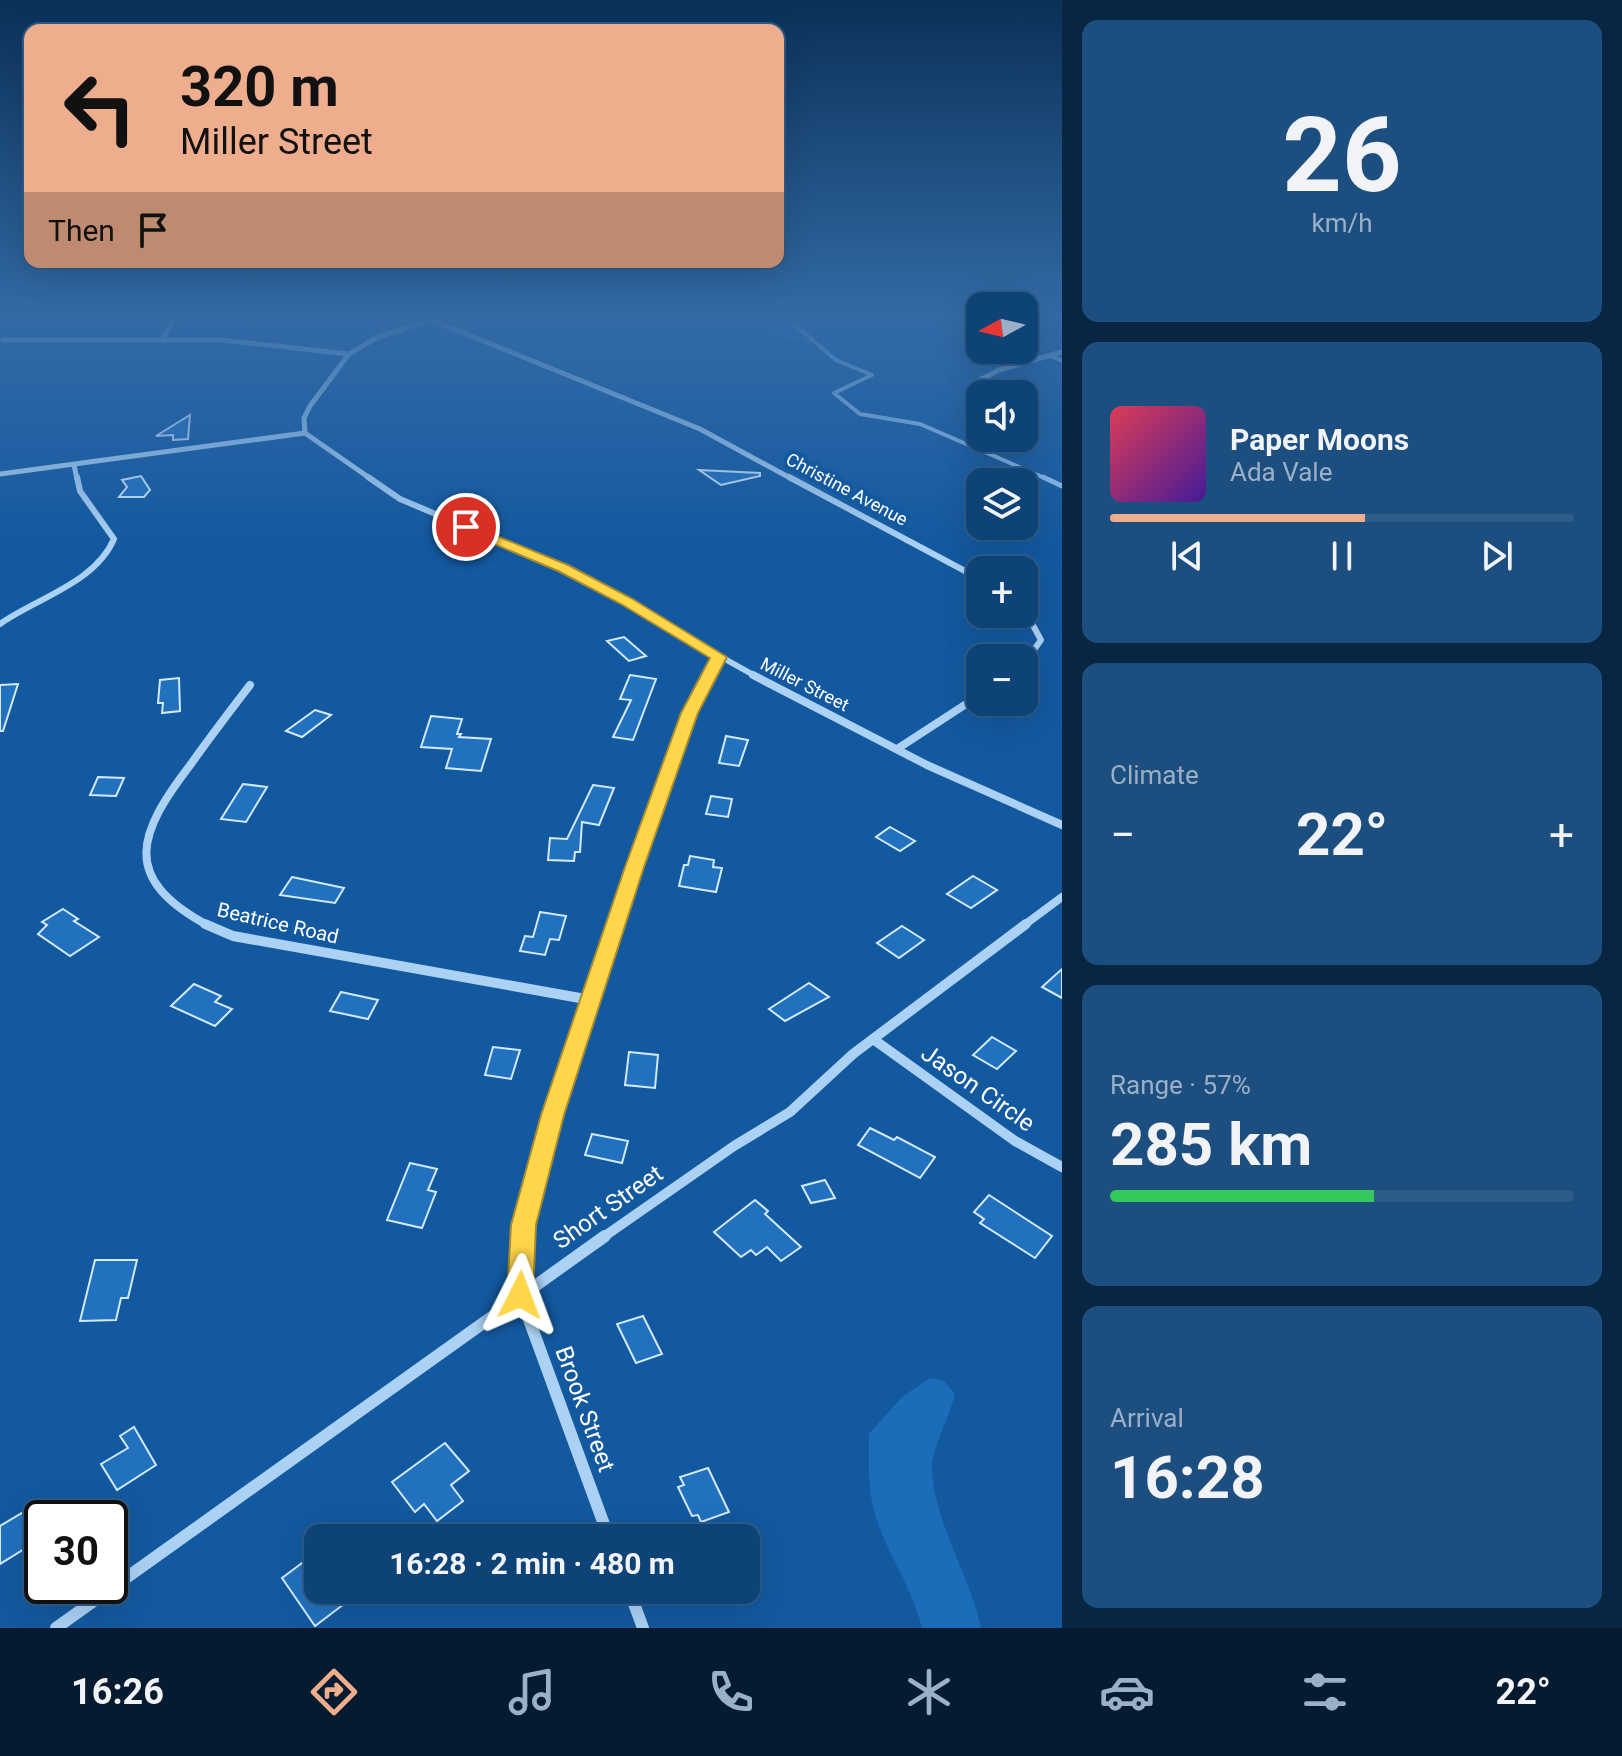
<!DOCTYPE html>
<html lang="en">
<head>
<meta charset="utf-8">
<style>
  :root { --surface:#0e4377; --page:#1c4e7f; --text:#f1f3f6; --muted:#9bb0c6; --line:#2e5c89; --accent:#eead8d }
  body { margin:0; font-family:Roboto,sans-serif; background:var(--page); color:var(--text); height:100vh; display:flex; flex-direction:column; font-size:30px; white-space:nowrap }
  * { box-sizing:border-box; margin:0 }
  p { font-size:26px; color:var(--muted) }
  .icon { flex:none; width:44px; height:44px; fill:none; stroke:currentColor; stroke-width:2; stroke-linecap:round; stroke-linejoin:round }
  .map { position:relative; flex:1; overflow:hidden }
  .panel { display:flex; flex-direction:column; gap:20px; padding:20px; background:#082541; width:560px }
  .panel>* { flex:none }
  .guide { position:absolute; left:24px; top:24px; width:760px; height:244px; border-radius:16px; box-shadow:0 8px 32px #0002,0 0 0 2px var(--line); background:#eead8d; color:#111; overflow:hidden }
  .needle { width:52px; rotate:262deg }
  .buttons { position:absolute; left:966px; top:292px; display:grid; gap:16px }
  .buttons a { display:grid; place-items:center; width:72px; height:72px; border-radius:16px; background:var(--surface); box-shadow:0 8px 32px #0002,0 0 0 2px var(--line); font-size:40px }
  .speed { position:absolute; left:24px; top:1500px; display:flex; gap:16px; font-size:40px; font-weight:700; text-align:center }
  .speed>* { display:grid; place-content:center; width:104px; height:104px; border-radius:50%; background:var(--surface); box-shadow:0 8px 32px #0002,0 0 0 2px var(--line); line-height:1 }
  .speed .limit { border:4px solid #111; border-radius:12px; background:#fff; color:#111 }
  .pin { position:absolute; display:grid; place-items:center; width:68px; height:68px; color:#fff; margin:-34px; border:4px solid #fff; border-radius:50%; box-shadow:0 2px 8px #0007 }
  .me { position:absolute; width:88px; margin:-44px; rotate:3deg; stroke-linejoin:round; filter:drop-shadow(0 0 6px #0008) }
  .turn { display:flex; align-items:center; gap:28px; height:168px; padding:0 24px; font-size:36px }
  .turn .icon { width:104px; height:104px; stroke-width:2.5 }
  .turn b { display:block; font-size:56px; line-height:68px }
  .then { display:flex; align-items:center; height:76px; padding:0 24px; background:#0003; gap:16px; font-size:30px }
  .big { font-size:60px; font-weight:700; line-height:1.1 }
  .panel .widget { flex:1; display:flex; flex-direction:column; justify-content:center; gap:12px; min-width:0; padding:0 28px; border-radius:16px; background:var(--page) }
  .panel .dial { align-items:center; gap:0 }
  .dial b { font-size:104px; line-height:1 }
  .song { display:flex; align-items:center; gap:24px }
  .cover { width:96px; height:96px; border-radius:12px; background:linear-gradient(135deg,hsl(350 70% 55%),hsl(260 70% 35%)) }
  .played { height:8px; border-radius:4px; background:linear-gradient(90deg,var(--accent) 55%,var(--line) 55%) }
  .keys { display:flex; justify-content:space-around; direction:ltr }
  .heat { display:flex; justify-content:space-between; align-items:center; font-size:44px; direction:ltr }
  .charge { height:12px; border-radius:6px; background:linear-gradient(90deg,#34c759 57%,var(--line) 0) }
  .trip { position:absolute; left:304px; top:1524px; width:456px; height:80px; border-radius:16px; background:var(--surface); box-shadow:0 8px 32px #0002,0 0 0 2px var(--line); font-weight:700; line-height:80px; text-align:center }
  .dock { display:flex; height:128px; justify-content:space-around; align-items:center; background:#061b30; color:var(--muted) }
  .dock .icon { width:56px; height:56px }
  .dock .selected { color:var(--accent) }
  .dock b { font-size:36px; color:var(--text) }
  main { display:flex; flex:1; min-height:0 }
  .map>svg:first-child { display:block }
  .green { fill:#1b6cb9 }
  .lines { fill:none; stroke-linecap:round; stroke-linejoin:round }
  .stream-far1 { stroke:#9dcdf7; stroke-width:4 }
  .stream { stroke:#9dcdf7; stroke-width:5 }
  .building { fill:#2171be; stroke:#d3e9fe; stroke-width:2 }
  .lane { stroke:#abd1f4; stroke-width:4 }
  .street-far4 { stroke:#abd1f4; stroke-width:5 }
  .street-far3 { stroke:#abd1f4; stroke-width:6 }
  .street-far2 { stroke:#abd1f4; stroke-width:8 }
  .street-far1 { stroke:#abd1f4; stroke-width:10 }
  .street { stroke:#abd1f4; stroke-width:12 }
  .route { fill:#ffd54a; stroke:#a68a30; stroke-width:2 }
  .labels { text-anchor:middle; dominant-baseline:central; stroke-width:8; stroke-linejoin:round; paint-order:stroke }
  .far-street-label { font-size:18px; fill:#fff; stroke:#13599f }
  .street-label { font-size:20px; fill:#fff; stroke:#13599f }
  .near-street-label { font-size:24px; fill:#fff; stroke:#13599f }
</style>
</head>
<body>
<main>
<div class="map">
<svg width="1062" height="1628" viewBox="0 0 1062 1628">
  <rect width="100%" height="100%" fill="#13599f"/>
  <g class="green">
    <path d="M 766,319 L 797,319 L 812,337 L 811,345 L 775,335 L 764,322 Z"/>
    <path d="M 930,1378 L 944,1381 L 955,1394 C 950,1416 933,1446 932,1466 C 932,1519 970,1575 981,1628 L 922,1628 C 911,1582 878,1542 871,1496 C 868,1476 869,1454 869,1434 L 902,1397 Z"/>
  </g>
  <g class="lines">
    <path class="stream-far1" d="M 788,319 L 836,360 L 872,375 L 834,393 L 860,414 L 920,424 L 1047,479"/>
    <path class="stream" d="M 1043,477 L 1062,486"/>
  </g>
  <g class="building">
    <path d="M 190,415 L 188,439 L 173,440 L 173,435 L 156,436 Z"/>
    <path d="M 699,470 L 760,473 L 760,476 L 721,485 Z"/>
    <path d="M 141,476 L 150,490 L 144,497 L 119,497 L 127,487 L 122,480 Z"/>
    <path d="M 624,637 L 646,656 L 629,661 L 607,641 Z"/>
    <path d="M 630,675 L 656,679 L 633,740 L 613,737 L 631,700 L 620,699 Z"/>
    <path d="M 179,678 L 180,711 L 162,713 L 163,703 L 158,703 L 160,680 Z"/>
    <path d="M 18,684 L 3,731 L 0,731 L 0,685 Z"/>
    <path d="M 315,710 L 331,715 L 302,737 L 286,731 Z"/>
    <path d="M 431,716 L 462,719 L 457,734 L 461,734 L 459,737 L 491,739 L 481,771 L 446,768 L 452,749 L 421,747 Z"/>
    <path d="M 726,736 L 748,740 L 739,766 L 719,763 Z"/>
    <path d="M 98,777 L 124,778 L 116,796 L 90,795 Z"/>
    <path d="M 243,784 L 267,787 L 246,822 L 221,819 Z"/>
    <path d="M 593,785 L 614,788 L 599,825 L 582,822 L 580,852 L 575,852 L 574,861 L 548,860 L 550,838 L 567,839 Z"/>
    <path d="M 711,796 L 732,799 L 728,817 L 706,814 Z"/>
    <path d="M 890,827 L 915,841 L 900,851 L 876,837 Z"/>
    <path d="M 690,856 L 714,860 L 713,867 L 722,868 L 716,892 L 679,886 L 684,865 L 688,865 Z"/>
    <path d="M 973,876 L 997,890 L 971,908 L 947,894 Z"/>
    <path d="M 292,877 L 344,888 L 335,903 L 280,895 Z"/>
    <path d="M 63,909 L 78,919 L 74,921 L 99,937 L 70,956 L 38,934 L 47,925 L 42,922 Z"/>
    <path d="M 540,912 L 566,916 L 559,940 L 550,939 L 545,955 L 520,951 L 525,936 L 533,937 Z"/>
    <path d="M 902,926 L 924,940 L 899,958 L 877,943 Z"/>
    <path d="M 1062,969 L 1062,998 L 1042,987 Z"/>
    <path d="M 809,983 L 829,997 L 785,1021 L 769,1009 Z"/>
    <path d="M 194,984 L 221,996 L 215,1002 L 232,1009 L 215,1026 L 171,1006 Z"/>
    <path d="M 341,992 L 378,1000 L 368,1019 L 330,1011 Z"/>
    <path d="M 992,1037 L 1016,1051 L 997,1069 L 973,1055 Z"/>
    <path d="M 493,1047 L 520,1050 L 511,1079 L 485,1075 Z"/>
    <path d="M 629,1052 L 658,1055 L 655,1088 L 625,1085 Z"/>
    <path d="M 870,1128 L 894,1140 L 897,1137 L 935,1157 L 920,1178 L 858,1145 Z"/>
    <path d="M 592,1134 L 628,1141 L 622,1163 L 585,1155 Z"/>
    <path d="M 410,1163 L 437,1169 L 428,1190 L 436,1192 L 422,1228 L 387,1220 Z"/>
    <path d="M 825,1180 L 835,1198 L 811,1203 L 802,1186 Z"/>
    <path d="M 989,1195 L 1052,1236 L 1035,1258 L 980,1223 L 984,1219 L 974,1212 Z"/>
    <path d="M 755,1200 L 768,1211 L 765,1214 L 801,1247 L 781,1261 L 767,1247 L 756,1255 L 751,1250 L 741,1257 L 714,1232 Z"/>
    <path d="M 95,1260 L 137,1260 L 128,1298 L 121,1298 L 116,1320 L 80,1321 Z"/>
    <path d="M 643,1316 L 662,1354 L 636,1363 L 617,1324 Z"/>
    <path d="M 134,1427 L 156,1465 L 117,1490 L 101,1464 L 128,1448 L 120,1436 Z"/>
    <path d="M 445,1443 L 469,1471 L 451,1485 L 463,1501 L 437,1521 L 424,1504 L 415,1512 L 392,1482 Z"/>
    <path d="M 708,1468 L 729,1512 L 701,1522 L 698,1515 L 692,1516 L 678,1487 L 684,1485 L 680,1477 Z"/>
    <path d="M 42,1501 L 42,1538 L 0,1564 L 0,1526 Z"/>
    <path d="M 318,1551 L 318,1590 L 335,1590 L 344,1604 L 315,1626 L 282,1578 Z"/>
  </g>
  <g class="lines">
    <path class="lane" d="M 1051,356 L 1062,361"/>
    <g class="street-far4">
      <path d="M 432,320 L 700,429 L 792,479"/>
      <path d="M 163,339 L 174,319"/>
      <path d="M 3,340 L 221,340 L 349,354"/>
      <path d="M 980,397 L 974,388 L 976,382 L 999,370 L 1062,352"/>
      <path d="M 305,433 L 304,418 L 310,406 L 349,354 L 378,337 L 434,319"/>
      <path d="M 74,465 L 77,479"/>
      <path d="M 0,474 L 305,433 L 371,479"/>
    </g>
    <g class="street-far3">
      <path d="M 368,477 L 400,499 L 563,568 L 757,677"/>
      <path d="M 789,477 L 980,579"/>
      <path d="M 1024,609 L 1041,640 L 1024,664"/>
      <path d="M 0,624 C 37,598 95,583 114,539 L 80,491 L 77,477"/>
      <path d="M 709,677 L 719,657"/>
    </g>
    <g class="street-far2">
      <path d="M 753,675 L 927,765 L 1062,825"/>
      <path d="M 897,749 L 980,695"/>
      <path d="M 209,926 C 119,878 138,833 191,764 C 210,737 230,711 250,685"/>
      <path d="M 615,926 L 690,713 L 710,675"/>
      <path d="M 1023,926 L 1062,897"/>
    </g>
    <g class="street-far1">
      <path d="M 205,924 L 233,936 L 591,1000"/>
      <path d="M 873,1039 L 1015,1141 L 1062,1167"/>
      <path d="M 522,1238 L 523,1225 L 553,1115 L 616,924"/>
      <path d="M 602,1238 L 734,1146 L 790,1112 L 853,1054 L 1026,924"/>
    </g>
    <g class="street">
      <path d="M 523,1236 L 520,1295 L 609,1538"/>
      <path d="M 629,1590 L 643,1628"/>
      <path d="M 56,1628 L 605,1236"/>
    </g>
  </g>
  <linearGradient id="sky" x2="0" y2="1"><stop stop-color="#0a3157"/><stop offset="0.58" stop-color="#336aa6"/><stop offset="1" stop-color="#336aa6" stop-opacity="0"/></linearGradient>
  <rect width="1062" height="547" fill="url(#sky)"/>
  <path class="route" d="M 461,525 L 470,525 L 568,565 L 631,598 L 727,657 L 698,713 L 644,867 L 564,1115 L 536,1225 L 533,1295 L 529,1303 L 520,1307 L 511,1303 L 507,1295 L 511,1225 L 541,1115 L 625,867 L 681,713 L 710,658 L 621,604 L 558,571 L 461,530 Z"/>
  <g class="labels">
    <g class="far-street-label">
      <text transform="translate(847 489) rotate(28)">Christine Avenue</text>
      <text transform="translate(805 684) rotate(27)">Miller Street</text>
    </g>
    <g class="street-label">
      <text transform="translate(278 923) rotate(13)">Beatrice Road</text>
    </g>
    <g class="near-street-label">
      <text transform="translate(978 1088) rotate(35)">Jason Circle</text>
      <text transform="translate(608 1207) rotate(-35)">Short Street</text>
      <text transform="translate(585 1409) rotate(70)">Brook Street</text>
    </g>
  </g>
</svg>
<div class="buttons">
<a><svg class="needle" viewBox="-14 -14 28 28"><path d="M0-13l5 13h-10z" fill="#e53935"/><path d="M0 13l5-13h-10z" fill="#9bb0c6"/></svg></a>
<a><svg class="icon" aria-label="sound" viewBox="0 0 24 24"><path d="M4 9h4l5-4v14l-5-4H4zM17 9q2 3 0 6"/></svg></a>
<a><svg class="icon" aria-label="layers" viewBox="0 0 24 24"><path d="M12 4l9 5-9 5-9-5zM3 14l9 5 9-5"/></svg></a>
<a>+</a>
<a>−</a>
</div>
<div class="speed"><div class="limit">30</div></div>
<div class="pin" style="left:466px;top:527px;background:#d93025"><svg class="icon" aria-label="arrive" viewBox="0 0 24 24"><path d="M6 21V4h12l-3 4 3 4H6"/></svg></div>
<svg class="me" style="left:520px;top:1295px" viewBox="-20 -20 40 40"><path d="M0-17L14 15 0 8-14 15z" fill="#ffd54a" stroke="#fff" stroke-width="4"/></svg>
<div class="trip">16:28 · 2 min · 480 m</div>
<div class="guide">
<div class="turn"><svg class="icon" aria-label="left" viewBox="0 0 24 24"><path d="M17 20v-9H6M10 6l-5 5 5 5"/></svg><div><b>320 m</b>Miller Street</div></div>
<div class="then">Then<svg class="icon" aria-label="arrive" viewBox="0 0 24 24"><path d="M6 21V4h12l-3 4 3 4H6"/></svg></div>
</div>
</div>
<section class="panel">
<div class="widget dial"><b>26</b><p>km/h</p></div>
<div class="widget">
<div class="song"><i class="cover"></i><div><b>Paper Moons</b><p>Ada Vale</p></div></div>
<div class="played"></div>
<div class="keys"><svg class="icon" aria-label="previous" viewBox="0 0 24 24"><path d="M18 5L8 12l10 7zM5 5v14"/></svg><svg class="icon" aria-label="pause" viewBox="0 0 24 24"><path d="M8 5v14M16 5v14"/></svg><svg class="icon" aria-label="next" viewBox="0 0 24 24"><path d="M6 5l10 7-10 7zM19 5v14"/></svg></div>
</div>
<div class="widget"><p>Climate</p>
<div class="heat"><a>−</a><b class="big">22°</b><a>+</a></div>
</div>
<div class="widget"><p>Range · 57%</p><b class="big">285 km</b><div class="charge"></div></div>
<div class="widget"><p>Arrival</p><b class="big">16:28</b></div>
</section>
</main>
<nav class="dock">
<b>16:26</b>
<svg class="icon selected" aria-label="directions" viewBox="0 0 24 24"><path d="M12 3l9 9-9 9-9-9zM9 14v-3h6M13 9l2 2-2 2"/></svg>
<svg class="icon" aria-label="music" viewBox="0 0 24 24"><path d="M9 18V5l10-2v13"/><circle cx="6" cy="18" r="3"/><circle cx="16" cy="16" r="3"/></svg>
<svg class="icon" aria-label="phone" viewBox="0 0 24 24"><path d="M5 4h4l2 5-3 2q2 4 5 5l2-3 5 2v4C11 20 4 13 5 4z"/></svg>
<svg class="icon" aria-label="climate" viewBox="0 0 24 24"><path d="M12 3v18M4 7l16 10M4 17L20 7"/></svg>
<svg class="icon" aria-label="car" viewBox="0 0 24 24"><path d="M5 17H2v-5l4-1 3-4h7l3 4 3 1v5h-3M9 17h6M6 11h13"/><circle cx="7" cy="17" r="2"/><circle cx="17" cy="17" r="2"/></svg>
<svg class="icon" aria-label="filters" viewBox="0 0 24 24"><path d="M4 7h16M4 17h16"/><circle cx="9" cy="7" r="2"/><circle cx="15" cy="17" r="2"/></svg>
<b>22°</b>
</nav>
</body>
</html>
